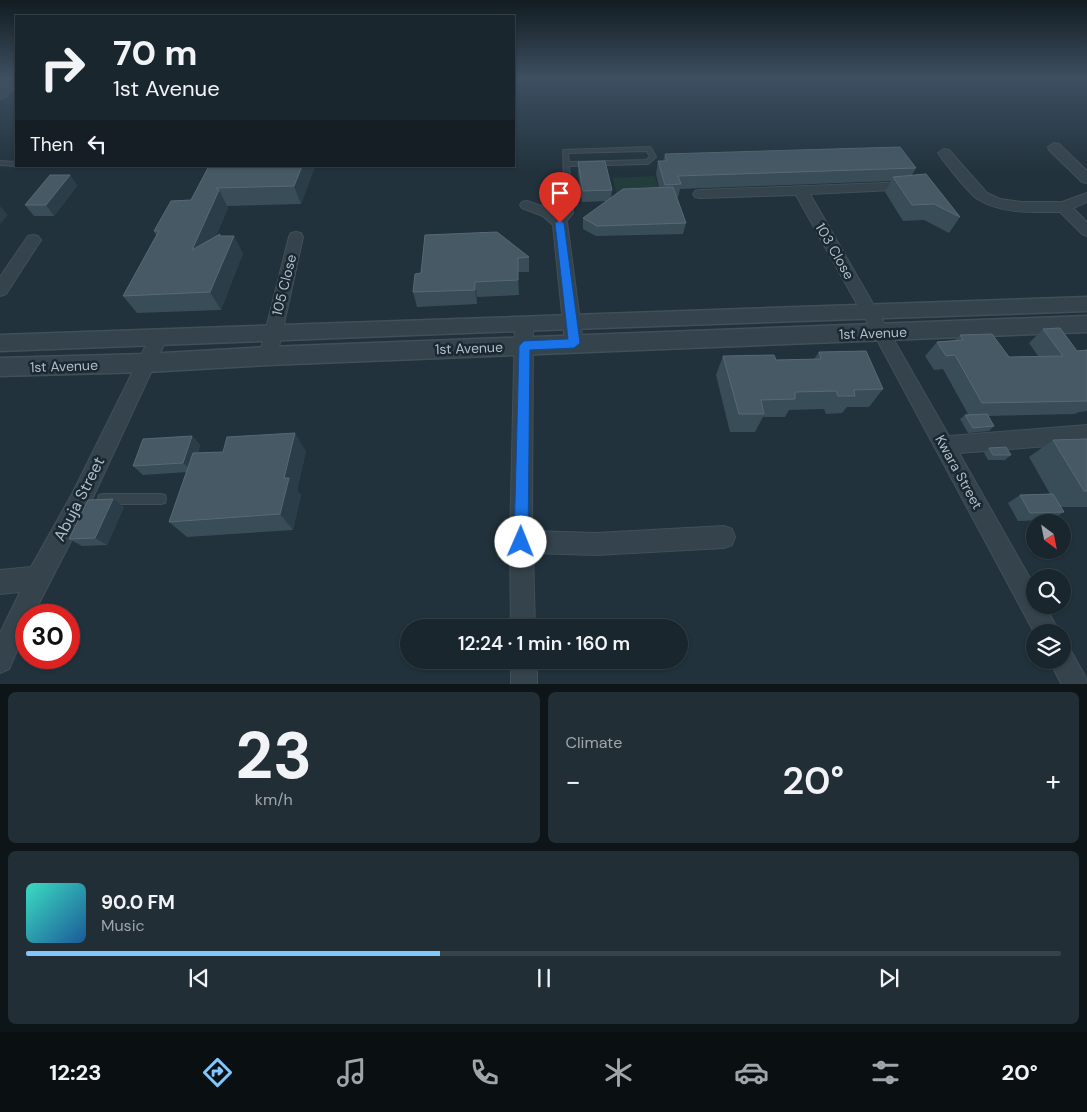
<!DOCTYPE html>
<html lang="en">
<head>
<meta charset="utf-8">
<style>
  :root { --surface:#19262d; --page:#222e35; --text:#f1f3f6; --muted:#9fa5aa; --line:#374349; --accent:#80c7fd }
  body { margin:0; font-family:"DM Sans",sans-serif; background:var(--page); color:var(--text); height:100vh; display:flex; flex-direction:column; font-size:19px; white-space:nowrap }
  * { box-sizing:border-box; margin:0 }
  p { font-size:16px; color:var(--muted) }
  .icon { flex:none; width:28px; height:28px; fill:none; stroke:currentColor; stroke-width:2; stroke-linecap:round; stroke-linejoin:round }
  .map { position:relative; height:684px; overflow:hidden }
  .details { display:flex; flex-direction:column; gap:8px; padding:8px; background:#0e1519; flex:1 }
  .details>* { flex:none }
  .top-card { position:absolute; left:15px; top:15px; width:500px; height:152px; border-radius:0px; box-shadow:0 1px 4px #0004,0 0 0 1px var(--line); background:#19262d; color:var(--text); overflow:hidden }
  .needle { width:32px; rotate:148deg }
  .tools { position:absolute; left:1026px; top:514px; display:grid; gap:10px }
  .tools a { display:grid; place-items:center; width:45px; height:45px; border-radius:50%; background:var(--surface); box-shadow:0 1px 4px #0004,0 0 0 1px var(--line); font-size:25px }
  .speed { position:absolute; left:15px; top:604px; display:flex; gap:10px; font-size:25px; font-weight:700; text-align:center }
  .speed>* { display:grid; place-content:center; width:65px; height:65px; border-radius:50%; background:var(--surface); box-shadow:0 1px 4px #0004,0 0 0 1px var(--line); line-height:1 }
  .speed .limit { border:8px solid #d22; background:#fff; color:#111 }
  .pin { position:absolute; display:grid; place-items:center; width:42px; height:42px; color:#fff; margin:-51px -21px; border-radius:50% 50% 50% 0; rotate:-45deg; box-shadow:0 0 5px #0007 }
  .pin .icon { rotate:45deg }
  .me { position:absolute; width:55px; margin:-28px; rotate:1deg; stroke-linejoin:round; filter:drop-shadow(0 0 4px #0008) }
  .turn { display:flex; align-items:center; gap:18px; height:105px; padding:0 15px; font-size:22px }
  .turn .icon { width:65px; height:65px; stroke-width:2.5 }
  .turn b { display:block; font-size:35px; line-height:42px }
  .then { display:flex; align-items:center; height:48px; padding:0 15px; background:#0003; gap:10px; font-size:19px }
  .big { font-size:38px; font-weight:600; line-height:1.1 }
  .details .tile { flex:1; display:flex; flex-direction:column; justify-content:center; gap:8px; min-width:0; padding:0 18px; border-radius:8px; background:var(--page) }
  .details .dial { align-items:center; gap:0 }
  .dial b { font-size:65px; line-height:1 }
  .song { display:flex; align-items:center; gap:15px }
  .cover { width:60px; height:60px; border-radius:8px; background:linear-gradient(135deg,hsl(170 70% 55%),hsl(210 70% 35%)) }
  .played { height:5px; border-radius:2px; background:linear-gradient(90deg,var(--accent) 40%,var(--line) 40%) }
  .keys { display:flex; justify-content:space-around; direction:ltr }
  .heat { display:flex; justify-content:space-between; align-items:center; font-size:28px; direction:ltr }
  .details .tiles { flex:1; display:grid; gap:8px; grid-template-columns:1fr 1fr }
  .tile:last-child { grid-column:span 2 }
  .trip { position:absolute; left:400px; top:619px; width:288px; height:50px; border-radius:25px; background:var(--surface); box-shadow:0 1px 4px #0004,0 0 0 1px var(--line); font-weight:600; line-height:50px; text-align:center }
  .menu { display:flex; height:80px; justify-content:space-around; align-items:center; background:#0a0f12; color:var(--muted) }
  .menu .icon { width:35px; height:35px }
  .menu .active { color:var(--accent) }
  .menu b { font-size:22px; color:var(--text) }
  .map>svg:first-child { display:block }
  .green { fill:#233d3c }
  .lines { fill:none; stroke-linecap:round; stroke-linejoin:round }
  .service-casing { stroke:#414f58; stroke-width:2 }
  .minor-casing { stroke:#414f58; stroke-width:2 }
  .tertiary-casing { stroke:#414f58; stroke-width:3 }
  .service { fill:#35434c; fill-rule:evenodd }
  .minor { fill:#35434c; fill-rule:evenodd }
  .tertiary { fill:#35434c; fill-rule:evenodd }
  .wall { fill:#394d59 }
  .shaded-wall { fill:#2a3d49 }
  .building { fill:#465965; stroke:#566975 }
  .route { fill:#1a73e8; stroke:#114b97 }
  .labels { text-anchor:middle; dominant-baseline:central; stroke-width:5; stroke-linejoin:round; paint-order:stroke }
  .street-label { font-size:14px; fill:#b0bec8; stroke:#1a2831 }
  .near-street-label { font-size:16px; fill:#b0bec8; stroke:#1a2831 }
</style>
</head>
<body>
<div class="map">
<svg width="1087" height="685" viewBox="0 0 1087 685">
  <rect width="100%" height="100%" fill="#21323c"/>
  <path class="green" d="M 655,176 L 661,195 L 617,196 L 613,178 Z"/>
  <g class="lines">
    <g class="service-casing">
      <g id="service">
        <path d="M 649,147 L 651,148 L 656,157 L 648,164 L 569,166 L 573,213 L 563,225 L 557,225 L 557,221 L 565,213 L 563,150 ZM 647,151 L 650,157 L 646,160 L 569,162 L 568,153 Z"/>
        <path d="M 0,161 L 16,162 L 16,166 L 0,165 Z"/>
        <path d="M 103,494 L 161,494 L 165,495 L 166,499 L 165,503 L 161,504 L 103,504 L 99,503 L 98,499 L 99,495 Z"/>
      </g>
    </g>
    <g class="minor-casing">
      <g id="minor">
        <path d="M 1054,143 L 1059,144 L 1087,171 L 1087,183 L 1082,182 L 1049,150 L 1048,147 Z"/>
        <path d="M 944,149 L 949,150 L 987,193 L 1000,199 L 1022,202 L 1062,202 L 1087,193 L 1087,202 L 1073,208 L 1087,222 L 1087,236 L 1082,234 L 1060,212 C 1033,212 1003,214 979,200 C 969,194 945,163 938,153 Z"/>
        <path d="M 910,182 L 915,183 L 917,186 L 915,189 L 810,194 L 949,436 L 1087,425 L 1087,443 L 959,453 L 1035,587 L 1035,605 L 1045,605 L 1059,632 L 1035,632 L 1035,634 L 875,336 L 796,195 L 700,198 L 695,197 L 693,194 L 695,191 L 700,190 Z"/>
        <path d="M 527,201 L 553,210 L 567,223 L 583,343 L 580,348 L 574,350 L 568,348 L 565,343 L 553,225 L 543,216 L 522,208 L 520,205 L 522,202 Z"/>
        <path d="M 296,232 L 301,233 L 303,237 L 277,356 L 274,361 L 268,363 L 262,361 L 259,356 L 289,237 L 291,233 Z"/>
        <path d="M 33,235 L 38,236 L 41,240 L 6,294 L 0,296 L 0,277 L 28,236 Z"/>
        <path d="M 524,318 L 530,319 L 533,324 L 532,531 L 596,533 L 724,526 L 732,529 L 735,537 L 732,545 L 724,548 L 596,555 L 533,553 L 535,628 L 511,628 L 510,542 L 515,324 L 518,319 Z"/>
        <path d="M 158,331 L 164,333 L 167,338 L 88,508 L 33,615 L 26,615 L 26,630 L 9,669 L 0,673 L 0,633 L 20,592 L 0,594 L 0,570 L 31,567 L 72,494 L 152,333 Z"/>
        <path d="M 1062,648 L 1071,651 L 1085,676 L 1087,685 L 1062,685 L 1049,660 L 1062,660 Z"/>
        <rect x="511" y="660" width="26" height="25"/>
      </g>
    </g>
    <g class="tertiary-casing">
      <g id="tertiary">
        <path d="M 8,77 L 16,77 L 16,85 L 5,97 L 0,98 L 0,86 Z"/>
        <path d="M 1087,297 L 1087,311 L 571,329 L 0,351 L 0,335 Z"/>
        <path d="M 1087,316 L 1087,332 L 268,365 L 146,372 L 0,376 L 0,358 L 146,354 L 268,347 Z"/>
      </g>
    </g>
    <use href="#service" class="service"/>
    <use href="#minor" class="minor"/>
    <use href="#tertiary" class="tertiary"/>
  </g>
  <g class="wall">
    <path d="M 665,154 L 916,168 L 912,175 L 960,217 L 949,233 L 924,220 L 903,221 L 885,192 L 891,181 L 680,189 L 678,197 L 677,197 L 686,223 L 683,234 L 596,236 L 583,229 L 583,218 L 607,201 L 582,202 L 578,173 L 578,162 L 612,190 L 611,198 L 659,187 L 656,174 L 658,161 L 663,161 Z"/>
    <path d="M 209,166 L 315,166 L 301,204 L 227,206 L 228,208 L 216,236 L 221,236 L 243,253 L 221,310 L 137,313 L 123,296 L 156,235 L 154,231 L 191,200 Z"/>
    <path d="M 70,175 L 77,186 L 54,216 L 34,216 L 25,205 Z"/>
    <path d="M 425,235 L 529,257 L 529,272 L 518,272 L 519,295 L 477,297 L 477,304 L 417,307 L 413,292 L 421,273 Z"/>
    <path d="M 1043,329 L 1077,351 L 1087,350 L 1087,411 L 1079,412 L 1075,414 L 988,416 L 994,426 L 989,431 L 968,433 L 960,419 L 965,415 L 968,414 L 943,369 L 934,370 L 925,356 L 937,342 L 955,340 L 960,335 L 1009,357 L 1038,356 L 1029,343 Z"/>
    <path d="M 819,352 L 883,389 L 869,407 L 847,407 L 842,413 L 826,414 L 824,409 L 789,410 L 785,417 L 763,417 L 755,432 L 730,432 L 716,375 L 723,356 L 776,360 L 814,359 Z"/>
    <path d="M 192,436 L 200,445 L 198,453 L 306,451 L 297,490 L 301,495 L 293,530 L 187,537 L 169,522 L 187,472 L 143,475 L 133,466 Z"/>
    <path d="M 1087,439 L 1087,507 L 1061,507 L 1064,512 L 1051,520 L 1018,521 L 1008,503 L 1020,495 L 1050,494 L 1029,457 L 1053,440 Z"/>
    <path d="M 989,448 L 1011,455 L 1005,460 L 988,460 L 984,453 Z"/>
    <path d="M 124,507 L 107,545 L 82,546 L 69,539 Z"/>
  </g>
  <g class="shaded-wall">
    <path d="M 302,166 L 315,166 L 301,204 L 294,186 Z"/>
    <path d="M 70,175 L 77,186 L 54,216 L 46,205 Z"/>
    <path d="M 219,190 L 228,208 L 203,267 L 192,250 Z"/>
    <path d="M 0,206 L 8,215 L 0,224 Z"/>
    <path d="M 220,234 L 228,249 L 234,236 L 243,253 L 221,310 L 210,292 L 219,236 Z"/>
    <path d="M 475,282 L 477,297 L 477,304 L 475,290 Z"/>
    <path d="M 295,433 L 306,451 L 297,490 L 301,495 L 293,530 L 280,514 L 284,478 Z"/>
    <path d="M 192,436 L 200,445 L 192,471 L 183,463 Z"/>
    <path d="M 113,499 L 124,507 L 107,545 L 95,538 Z"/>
  </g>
  <g class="building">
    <path d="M 900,147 L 916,168 L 678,176 L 681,184 L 665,185 L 658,161 L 667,161 L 665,154 Z"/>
    <path d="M 605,161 L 612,190 L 583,191 L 578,162 Z"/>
    <path d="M 209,166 L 302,166 L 294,186 L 216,188 L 219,190 L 192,250 L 220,234 L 219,236 L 234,236 L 210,292 L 123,296 L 159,231 L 154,231 L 171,201 L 191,200 Z"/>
    <path d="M 926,174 L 960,217 L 934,204 L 912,205 L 893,177 Z"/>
    <path d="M 50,175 L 70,175 L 46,205 L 25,205 Z"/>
    <path d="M 673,187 L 686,223 L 597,226 L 583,218 L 623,189 Z"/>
    <path d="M 497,232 L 529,257 L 518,258 L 518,280 L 475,282 L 475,290 L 413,292 L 415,274 L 421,273 L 425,235 Z"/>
    <path d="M 1060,328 L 1077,351 L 1087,350 L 1087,401 L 982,403 L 955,355 L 946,356 L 937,342 L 963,340 L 960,335 L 992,334 L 1009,357 L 1063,356 L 1043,329 Z"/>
    <path d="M 866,351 L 883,389 L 854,390 L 855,396 L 838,396 L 836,391 L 795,392 L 795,399 L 761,400 L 764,414 L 739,414 L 723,356 L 774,355 L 776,360 L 821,359 L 819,352 Z"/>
    <path d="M 987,414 L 994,426 L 973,428 L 965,415 Z"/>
    <path d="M 295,433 L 284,478 L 289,478 L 280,514 L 169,522 L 193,453 L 223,452 L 227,437 Z"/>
    <path d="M 192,436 L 183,463 L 133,466 L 143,439 Z"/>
    <path d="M 1087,439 L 1087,491 L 1084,491 L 1053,440 Z"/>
    <path d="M 1006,447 L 1011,455 L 993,455 L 989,448 Z"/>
    <path d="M 1053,494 L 1064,512 L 1030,513 L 1020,495 Z"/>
    <path d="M 113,499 L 95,538 L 69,539 L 88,500 Z"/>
  </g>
  <linearGradient id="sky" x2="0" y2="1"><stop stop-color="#121c21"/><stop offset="0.45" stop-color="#3d4f61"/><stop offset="1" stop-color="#3d4f61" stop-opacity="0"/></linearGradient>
  <rect width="1087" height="173" fill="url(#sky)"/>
  <path class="route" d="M 560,220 L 564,223 L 580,343 L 574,348 L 530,350 L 528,542 L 526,547 L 521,549 L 516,547 L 514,542 L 519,346 L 524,341 L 568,339 L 555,223 Z"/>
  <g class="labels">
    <g class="street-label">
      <text transform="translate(835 251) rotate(60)">103 Close</text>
      <text transform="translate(284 285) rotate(-76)">105 Close</text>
      <text transform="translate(873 333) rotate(-2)">1st Avenue</text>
      <text transform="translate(469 348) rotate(-2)">1st Avenue</text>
      <text transform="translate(64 366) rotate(-2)">1st Avenue</text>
      <text transform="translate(959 472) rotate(61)">Kwara Street</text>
    </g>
    <g class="near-street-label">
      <text transform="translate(79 499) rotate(-63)">Abuja Street</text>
    </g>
  </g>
</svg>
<div class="tools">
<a><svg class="needle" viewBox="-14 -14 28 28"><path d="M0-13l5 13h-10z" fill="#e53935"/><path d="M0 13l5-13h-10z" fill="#9fa5aa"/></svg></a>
<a><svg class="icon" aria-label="search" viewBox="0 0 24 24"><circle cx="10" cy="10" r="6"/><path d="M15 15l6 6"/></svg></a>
<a><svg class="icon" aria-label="layers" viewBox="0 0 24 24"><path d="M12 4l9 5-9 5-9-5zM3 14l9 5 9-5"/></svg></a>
</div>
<div class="speed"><div class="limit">30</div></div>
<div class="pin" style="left:560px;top:223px;background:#d93025"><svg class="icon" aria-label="arrive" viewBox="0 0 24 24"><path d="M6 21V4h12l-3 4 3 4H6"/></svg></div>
<svg class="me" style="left:521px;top:542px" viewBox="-20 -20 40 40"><circle r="19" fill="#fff"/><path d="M0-13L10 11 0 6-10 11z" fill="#1a73e8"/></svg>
<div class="trip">12:24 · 1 min · 160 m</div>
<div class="top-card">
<div class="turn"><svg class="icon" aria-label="right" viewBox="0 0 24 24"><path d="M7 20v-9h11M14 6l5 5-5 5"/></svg><div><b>70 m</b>1st Avenue</div></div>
<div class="then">Then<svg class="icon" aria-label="left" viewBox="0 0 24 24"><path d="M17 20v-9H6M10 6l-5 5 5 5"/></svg></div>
</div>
</div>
<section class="details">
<div class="tiles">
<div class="tile dial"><b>23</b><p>km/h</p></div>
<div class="tile"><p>Climate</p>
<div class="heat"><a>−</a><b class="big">20°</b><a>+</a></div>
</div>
<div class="tile">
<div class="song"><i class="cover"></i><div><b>90.0 FM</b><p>Music</p></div></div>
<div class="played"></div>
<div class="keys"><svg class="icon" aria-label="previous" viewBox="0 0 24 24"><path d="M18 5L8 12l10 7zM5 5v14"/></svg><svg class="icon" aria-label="pause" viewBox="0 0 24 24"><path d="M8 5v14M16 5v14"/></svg><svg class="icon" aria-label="next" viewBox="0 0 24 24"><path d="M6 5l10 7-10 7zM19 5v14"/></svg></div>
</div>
</div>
</section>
<nav class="menu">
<b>12:23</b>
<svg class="icon active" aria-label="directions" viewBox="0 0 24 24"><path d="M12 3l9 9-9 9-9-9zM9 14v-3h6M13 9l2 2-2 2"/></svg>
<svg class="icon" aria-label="music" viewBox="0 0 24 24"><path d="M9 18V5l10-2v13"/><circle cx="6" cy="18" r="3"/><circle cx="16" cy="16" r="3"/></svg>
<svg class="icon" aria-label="phone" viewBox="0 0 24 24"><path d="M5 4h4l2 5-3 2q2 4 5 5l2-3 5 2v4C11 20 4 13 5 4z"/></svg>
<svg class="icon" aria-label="climate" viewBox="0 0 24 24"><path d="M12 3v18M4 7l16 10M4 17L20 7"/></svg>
<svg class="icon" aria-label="car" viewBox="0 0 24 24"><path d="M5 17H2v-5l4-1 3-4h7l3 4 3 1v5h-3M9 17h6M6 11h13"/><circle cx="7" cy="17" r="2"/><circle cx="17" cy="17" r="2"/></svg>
<svg class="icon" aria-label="filters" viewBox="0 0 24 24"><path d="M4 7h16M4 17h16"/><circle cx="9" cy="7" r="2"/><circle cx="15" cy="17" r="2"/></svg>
<b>20°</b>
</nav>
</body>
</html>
